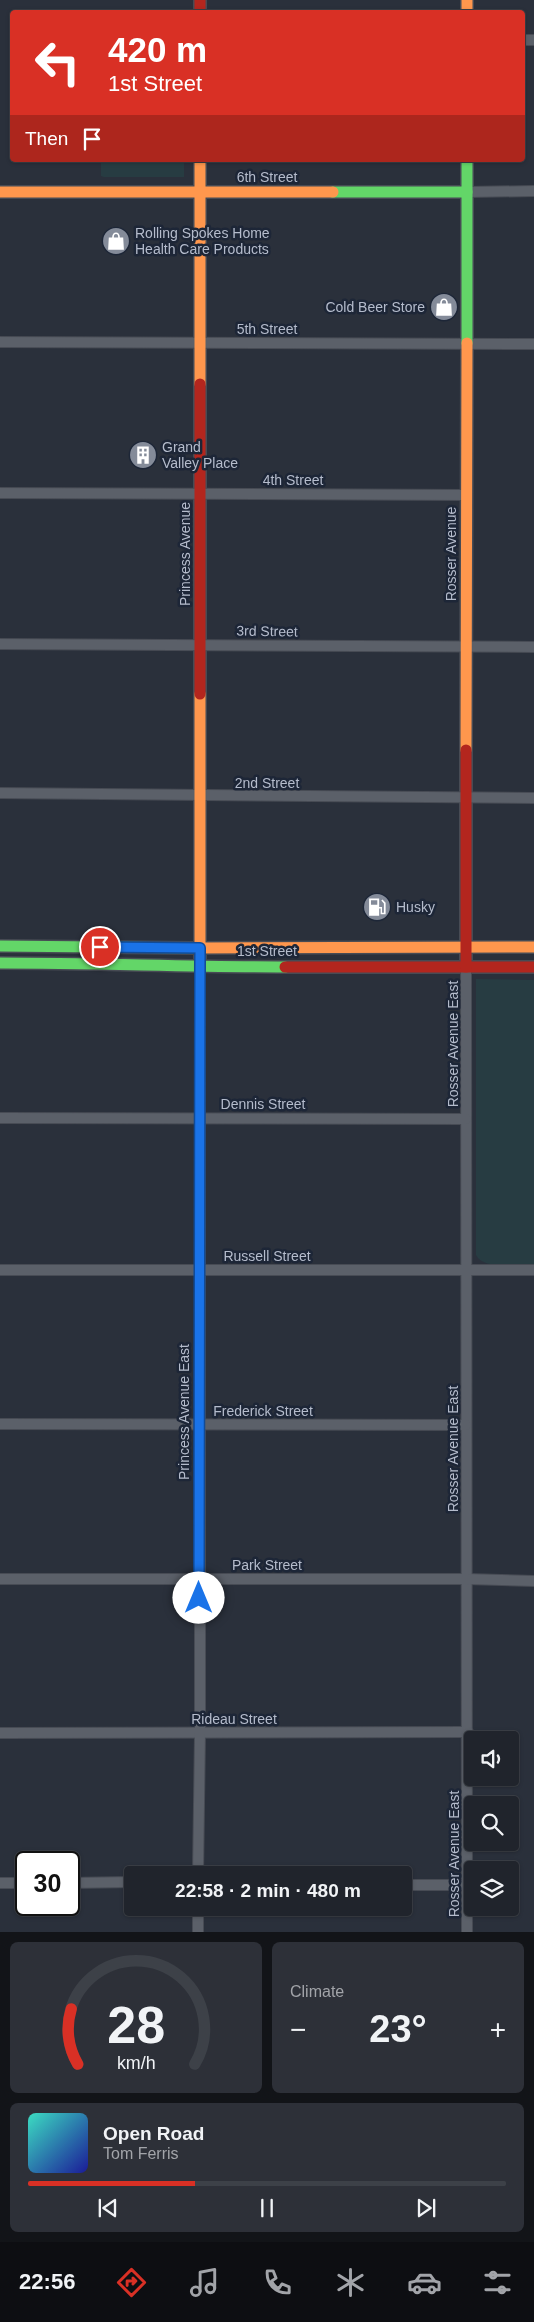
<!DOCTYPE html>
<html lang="en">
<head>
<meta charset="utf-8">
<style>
  :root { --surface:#20242c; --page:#2d3038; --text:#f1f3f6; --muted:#a2a4a9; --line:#3d4148; --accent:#d93025 }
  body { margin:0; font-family:Helvetica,sans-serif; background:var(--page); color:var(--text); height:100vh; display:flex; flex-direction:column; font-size:19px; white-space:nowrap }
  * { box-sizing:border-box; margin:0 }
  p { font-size:16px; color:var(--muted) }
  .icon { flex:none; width:28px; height:28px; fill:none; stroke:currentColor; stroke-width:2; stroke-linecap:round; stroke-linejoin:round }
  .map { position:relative; height:1932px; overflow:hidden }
  .side { display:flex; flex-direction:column; gap:10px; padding:10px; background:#121418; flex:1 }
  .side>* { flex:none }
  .banner { position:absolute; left:10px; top:10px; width:515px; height:152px; border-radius:5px; box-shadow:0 1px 4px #0004,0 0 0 1px var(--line); background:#d93025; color:#fff; overflow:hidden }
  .fabs { position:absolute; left:464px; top:1731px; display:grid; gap:10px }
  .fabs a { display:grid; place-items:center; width:55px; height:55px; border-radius:5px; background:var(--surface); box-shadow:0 1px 4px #0004,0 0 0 1px var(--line); font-size:25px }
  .speed { position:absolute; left:15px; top:1851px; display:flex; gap:10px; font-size:25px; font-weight:700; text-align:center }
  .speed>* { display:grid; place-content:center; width:65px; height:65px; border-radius:50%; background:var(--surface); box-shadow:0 1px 4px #0004,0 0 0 1px var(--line); line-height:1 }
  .speed .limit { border:2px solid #111; border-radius:8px; background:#fff; color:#111 }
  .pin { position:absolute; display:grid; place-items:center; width:42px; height:42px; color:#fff; margin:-21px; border:2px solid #fff; border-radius:50%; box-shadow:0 1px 5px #0007 }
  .me { position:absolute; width:55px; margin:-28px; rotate:0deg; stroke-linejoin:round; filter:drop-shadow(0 0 4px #0008) }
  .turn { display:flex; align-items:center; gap:18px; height:105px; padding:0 15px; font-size:22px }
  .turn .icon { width:65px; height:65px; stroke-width:2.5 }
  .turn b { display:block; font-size:35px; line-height:42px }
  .then { display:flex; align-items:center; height:48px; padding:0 15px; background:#0003; gap:10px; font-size:19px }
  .big { font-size:38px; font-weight:700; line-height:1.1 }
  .side .card { flex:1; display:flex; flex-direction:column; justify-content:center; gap:8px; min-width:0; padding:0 18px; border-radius:8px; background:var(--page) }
  .side .dial { align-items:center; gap:0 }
  .dial svg { height:130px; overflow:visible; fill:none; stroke:var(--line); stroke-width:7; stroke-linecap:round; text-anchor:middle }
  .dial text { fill:var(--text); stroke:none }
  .song { display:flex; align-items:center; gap:15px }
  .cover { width:60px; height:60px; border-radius:8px; background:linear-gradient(135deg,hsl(170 70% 55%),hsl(240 70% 35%)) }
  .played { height:5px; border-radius:2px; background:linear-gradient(90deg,var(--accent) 35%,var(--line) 35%) }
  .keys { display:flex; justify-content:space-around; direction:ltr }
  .heat { display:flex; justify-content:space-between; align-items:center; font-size:28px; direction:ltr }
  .side .tiles { flex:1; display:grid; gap:10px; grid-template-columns:1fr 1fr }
  .card:last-child { grid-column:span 2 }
  .trip { position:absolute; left:124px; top:1866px; width:288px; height:50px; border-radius:5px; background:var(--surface); box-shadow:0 1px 4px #0004,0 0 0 1px var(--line); font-weight:700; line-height:50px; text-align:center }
  .menu { display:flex; height:80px; justify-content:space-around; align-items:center; background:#0d0e12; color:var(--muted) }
  .menu .icon { width:35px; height:35px }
  .menu .selected { color:var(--accent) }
  .menu b { font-size:22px; color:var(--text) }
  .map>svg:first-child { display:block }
  .green { fill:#273c42 }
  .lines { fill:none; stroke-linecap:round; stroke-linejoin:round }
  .street-casing { stroke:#474b54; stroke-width:12 }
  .fast-casing { stroke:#474b54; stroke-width:14 }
  .slow-casing { stroke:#474b54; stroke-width:14 }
  .jam-casing { stroke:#474b54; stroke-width:14 }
  .street { stroke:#5b6069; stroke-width:10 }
  .fast { stroke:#63d668; stroke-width:11 }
  .slow { stroke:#ff974d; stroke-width:11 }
  .jam { stroke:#b3261e; stroke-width:11 }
  .route-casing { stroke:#114b97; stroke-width:12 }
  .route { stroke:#1a73e8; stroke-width:9 }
  .labels { text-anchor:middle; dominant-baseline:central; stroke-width:5; stroke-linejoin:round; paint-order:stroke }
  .street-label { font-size:14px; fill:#b5bccc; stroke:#1d2637 }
  .poi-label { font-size:14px; fill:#b5bccc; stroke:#1d2637; text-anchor:start }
</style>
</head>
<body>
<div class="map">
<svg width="534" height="1932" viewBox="0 0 534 1932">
  <rect width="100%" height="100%" fill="#2a303b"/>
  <g class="green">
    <path d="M 101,160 L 184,160 L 184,177 L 104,177 L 101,176 Z"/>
    <path d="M 476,979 L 534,980 L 534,1265 C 519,1265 483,1270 476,1255 Z"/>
  </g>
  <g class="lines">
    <g class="street-casing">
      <g id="street">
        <path d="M 522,40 L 534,40"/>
        <path d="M 467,192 L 534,191"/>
        <path d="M 0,342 L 534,344"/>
        <path d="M 0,493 L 466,495"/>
        <path d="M 0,644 L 534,647"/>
        <path d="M 0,793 L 534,798"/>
        <path d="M 466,967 L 467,1932"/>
        <path d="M 0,1118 L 466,1119"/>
        <path d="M 0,1270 L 534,1270"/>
        <path d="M 0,1424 L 466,1425"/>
        <path d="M 0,1579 L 467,1579 L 534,1581"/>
        <path d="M 0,1733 L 468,1732"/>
        <path d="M 198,1875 L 200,1733 L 200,967"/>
        <path d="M 0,1883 L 26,1883"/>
        <path d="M 69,1883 L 132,1882"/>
        <path d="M 402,1885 L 468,1885"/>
        <path d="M 198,1908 L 198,1932"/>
      </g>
    </g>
    <g class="fast-casing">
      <g id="fast">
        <path d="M 333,192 L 467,192"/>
        <path d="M 467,343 L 467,160"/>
        <path d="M 0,946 L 197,948"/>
        <path d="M 0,963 C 95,963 190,967 285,967"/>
      </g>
    </g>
    <g class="slow-casing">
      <g id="slow">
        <path d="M 467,0 L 467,12"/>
        <path d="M 200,160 L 200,384"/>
        <path d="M 0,192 L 333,192"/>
        <path d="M 200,694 L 200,967"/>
        <path d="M 466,750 L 467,343"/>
        <path d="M 197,948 L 534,947"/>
      </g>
    </g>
    <g class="jam-casing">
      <g id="jam">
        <path d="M 200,0 L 200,12"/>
        <path d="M 200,384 L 200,694"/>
        <path d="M 285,967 L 534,967"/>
        <path d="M 466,967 L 466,750"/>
      </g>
    </g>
    <use href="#street" class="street"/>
    <use href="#fast" class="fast"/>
    <use href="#slow" class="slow"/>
    <use href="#jam" class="jam"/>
  </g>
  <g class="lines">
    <g class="route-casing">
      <path id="route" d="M 100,947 L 200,948 L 199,1598"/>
    </g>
    <use href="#route" class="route"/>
  </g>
  <defs>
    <g id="shop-disc" transform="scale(1.4375)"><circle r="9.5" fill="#848b99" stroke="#1d2637"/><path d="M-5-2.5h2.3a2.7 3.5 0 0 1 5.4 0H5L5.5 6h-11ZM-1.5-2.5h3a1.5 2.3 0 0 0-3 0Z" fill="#fff"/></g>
    <g id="building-disc" transform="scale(1.4375)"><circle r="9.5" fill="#848b99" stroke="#1d2637"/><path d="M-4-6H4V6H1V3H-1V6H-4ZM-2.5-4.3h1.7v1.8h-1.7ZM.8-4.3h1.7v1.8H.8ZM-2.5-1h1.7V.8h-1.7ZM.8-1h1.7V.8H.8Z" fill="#fff"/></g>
    <g id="fuel-disc" transform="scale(1.4375)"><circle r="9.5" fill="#848b99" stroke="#1d2637"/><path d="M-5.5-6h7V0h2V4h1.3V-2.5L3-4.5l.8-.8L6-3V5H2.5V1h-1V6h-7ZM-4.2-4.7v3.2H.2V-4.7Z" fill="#fff"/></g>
  </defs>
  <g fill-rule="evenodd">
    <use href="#shop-disc" x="116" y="241"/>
    <use href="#shop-disc" x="444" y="307"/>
    <use href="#building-disc" x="143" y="455"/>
    <use href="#fuel-disc" x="377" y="907"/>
  </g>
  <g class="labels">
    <g class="street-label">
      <text x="267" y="177">6th Street</text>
      <text x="267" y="329">5th Street</text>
      <text x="293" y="480">4th Street</text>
      <text transform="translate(185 554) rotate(-90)">Princess Avenue</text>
      <text transform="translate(451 554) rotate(-90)">Rosser Avenue</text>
      <text transform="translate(267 631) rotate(1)">3rd Street</text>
      <text x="267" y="783">2nd Street</text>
      <text x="267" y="951">1st Street</text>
      <text transform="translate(453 1044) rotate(-90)">Rosser Avenue East</text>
      <text x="263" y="1104">Dennis Street</text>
      <text x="267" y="1256">Russell Street</text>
      <text x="263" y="1411">Frederick Street</text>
      <text transform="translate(184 1412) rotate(-90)">Princess Avenue East</text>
      <text transform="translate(453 1449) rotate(-90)">Rosser Avenue East</text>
      <text x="267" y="1565">Park Street</text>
      <text x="234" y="1719">Rideau Street</text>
      <text transform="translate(454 1854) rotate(-90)">Rosser Avenue East</text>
    </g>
    <g class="poi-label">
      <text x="135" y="233">Rolling Spokes Home<tspan x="135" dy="16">Health Care Products</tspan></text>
      <text x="425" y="307" text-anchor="end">Cold Beer Store</text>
      <text x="162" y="447">Grand<tspan x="162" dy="16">Valley Place</tspan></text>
      <text x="396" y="907">Husky</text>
    </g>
  </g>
</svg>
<div class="fabs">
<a><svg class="icon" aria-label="sound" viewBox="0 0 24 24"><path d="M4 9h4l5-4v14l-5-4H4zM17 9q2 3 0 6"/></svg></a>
<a><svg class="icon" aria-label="search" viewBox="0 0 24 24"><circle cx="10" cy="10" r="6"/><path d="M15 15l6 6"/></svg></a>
<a><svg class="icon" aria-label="layers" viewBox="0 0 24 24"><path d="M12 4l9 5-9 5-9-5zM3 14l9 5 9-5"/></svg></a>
</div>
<div class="speed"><div class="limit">30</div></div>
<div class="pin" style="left:100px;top:947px;background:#d93025"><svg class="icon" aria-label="arrive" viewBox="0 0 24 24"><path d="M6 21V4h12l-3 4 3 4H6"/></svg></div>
<svg class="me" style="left:199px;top:1598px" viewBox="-20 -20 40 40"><circle r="19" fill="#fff"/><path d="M0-13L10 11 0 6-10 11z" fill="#1a73e8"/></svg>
<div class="trip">22:58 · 2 min · 480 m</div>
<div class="banner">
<div class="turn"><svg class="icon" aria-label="left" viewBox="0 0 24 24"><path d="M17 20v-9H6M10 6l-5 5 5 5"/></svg><div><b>420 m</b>1st Street</div></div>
<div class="then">Then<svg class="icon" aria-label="arrive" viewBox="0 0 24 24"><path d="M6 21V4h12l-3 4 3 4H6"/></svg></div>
</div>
</div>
<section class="side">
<div class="tiles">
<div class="card dial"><svg viewBox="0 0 100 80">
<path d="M14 69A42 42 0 1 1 86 69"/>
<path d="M14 69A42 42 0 0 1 10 35" stroke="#d93025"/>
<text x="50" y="56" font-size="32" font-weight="700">28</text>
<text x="50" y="72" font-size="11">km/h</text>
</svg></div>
<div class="card"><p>Climate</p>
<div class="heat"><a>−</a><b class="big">23°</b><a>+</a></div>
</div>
<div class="card">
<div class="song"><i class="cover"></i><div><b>Open Road</b><p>Tom Ferris</p></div></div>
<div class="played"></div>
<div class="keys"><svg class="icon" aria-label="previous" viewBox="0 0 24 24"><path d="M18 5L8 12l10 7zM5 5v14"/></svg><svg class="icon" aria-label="pause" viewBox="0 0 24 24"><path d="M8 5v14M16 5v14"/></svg><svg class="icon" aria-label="next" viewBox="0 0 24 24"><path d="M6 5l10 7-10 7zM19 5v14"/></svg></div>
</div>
</div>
</section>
<nav class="menu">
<b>22:56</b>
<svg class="icon selected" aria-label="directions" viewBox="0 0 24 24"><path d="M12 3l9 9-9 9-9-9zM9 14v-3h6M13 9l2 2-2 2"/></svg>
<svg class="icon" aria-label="music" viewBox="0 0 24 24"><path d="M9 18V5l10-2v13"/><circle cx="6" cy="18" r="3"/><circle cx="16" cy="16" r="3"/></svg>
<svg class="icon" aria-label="phone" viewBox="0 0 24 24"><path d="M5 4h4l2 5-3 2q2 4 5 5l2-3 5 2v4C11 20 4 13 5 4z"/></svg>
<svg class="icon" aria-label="climate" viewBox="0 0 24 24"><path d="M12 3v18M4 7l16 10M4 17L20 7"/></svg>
<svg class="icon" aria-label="car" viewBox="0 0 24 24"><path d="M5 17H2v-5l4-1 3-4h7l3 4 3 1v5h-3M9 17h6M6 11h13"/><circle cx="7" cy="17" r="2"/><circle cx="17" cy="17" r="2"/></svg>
<svg class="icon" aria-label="filters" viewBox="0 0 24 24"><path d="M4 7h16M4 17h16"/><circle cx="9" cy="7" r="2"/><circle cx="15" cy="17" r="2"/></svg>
</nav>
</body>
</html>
